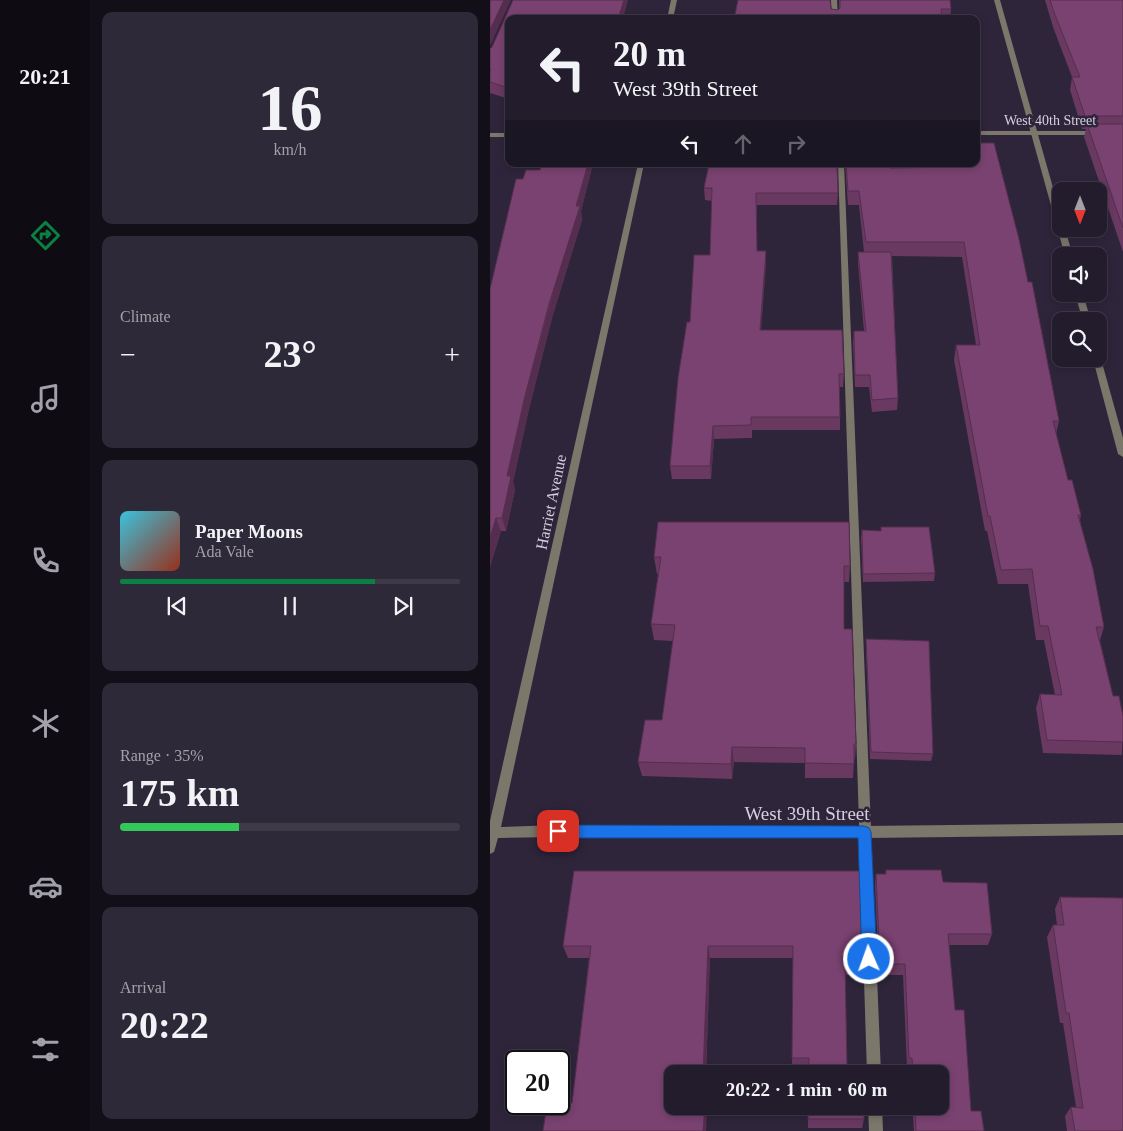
<!DOCTYPE html>
<html lang="en">
<head>
<meta charset="utf-8">
<style>
  :root { --surface:#221c2c; --page:#2e2938; --text:#f1f3f6; --muted:#a2a1a9; --line:#3f3a48; --accent:#0b8043 }
  body { margin:0; font-family:"Times New Roman",serif; background:var(--page); color:var(--text); height:100vh; display:flex; flex-direction:column; font-size:19px; white-space:nowrap }
  * { box-sizing:border-box; margin:0 }
  p { font-size:16px; color:var(--muted) }
  .icon { flex:none; width:28px; height:28px; fill:none; stroke:currentColor; stroke-width:2; stroke-linecap:round; stroke-linejoin:round }
  .map { position:relative; flex:1; overflow:hidden }
  .details { display:flex; flex-direction:column; gap:12px; padding:12px; background:#130f18; width:400px }
  .details>* { flex:none }
  .hud { position:absolute; left:15px; top:15px; width:475px; height:152px; border-radius:10px; box-shadow:0 2px 8px #0003,0 0 0 1px var(--line); background:#221c2c; color:var(--text); overflow:hidden }
  .needle { width:32px; rotate:180deg }
  .buttons { position:absolute; left:562px; top:182px; display:grid; gap:10px }
  .buttons a { display:grid; place-items:center; width:55px; height:55px; border-radius:10px; background:var(--surface); box-shadow:0 2px 8px #0003,0 0 0 1px var(--line); font-size:25px }
  .speed { position:absolute; left:15px; top:1050px; display:flex; gap:10px; font-size:25px; font-weight:700; text-align:center }
  .speed>* { display:grid; place-content:center; width:65px; height:65px; border-radius:50%; background:var(--surface); box-shadow:0 2px 8px #0003,0 0 0 1px var(--line); line-height:1 }
  .speed .limit { border:2px solid #111; border-radius:8px; background:#fff; color:#111 }
  .pin { position:absolute; display:grid; place-items:center; width:42px; height:42px; color:#fff; margin:-21px; border-radius:10px; box-shadow:0 2px 8px #0006 }
  .me { position:absolute; width:55px; margin:-28px; rotate:358deg; stroke-linejoin:round; filter:drop-shadow(0 0 4px #0008) }
  .turn { display:flex; align-items:center; gap:18px; height:105px; padding:0 25px; font-size:22px }
  .turn .icon { width:65px; height:65px; stroke-width:2.5 }
  .turn b { display:block; font-size:35px; line-height:42px }
  .lanes { display:flex; align-items:center; height:48px; padding:0 25px; background:#0003; justify-content:center; gap:25px; direction:ltr }
  .lanes .off { opacity:.35 }
  .big { font-size:38px; font-weight:700; line-height:1.1 }
  .details .tile { flex:1; display:flex; flex-direction:column; justify-content:center; gap:8px; min-width:0; padding:0 18px; border-radius:10px; background:var(--page) }
  .details .dial { align-items:center; gap:0 }
  .dial b { font-size:65px; line-height:1 }
  .song { display:flex; align-items:center; gap:15px }
  .cover { width:60px; height:60px; border-radius:8px; background:linear-gradient(135deg,hsl(190 70% 55%),hsl(10 70% 35%)) }
  .played { height:5px; border-radius:2px; background:linear-gradient(90deg,var(--accent) 75%,var(--line) 75%) }
  .keys { display:flex; justify-content:space-around; direction:ltr }
  .heat { display:flex; justify-content:space-between; align-items:center; font-size:28px; direction:ltr }
  .charge { height:8px; border-radius:4px; background:linear-gradient(90deg,#34c759 35%,var(--line) 0) }
  .trip { position:absolute; left:174px; top:1065px; width:285px; height:50px; border-radius:10px; background:var(--surface); box-shadow:0 2px 8px #0003,0 0 0 1px var(--line); font-weight:700; line-height:50px; text-align:center }
  main { display:flex; flex:1; min-height:0 }
  .tabs { display:flex; flex-direction:column; width:90px; justify-content:space-around; align-items:center; background:#0e0b12; color:var(--muted) }
  .tabs .icon { width:35px; height:35px }
  .tabs .selected { color:var(--accent) }
  .tabs b { font-size:22px; color:var(--text) }
  .map>svg:first-child { display:block }
  .lines { fill:none; stroke-linecap:round; stroke-linejoin:round }
  .service { fill:#7b776b; fill-rule:evenodd }
  .minor { fill:#7b776b; fill-rule:evenodd }
  .tertiary { fill:#7b776b; fill-rule:evenodd }
  .wall { fill:#693961 }
  .shaded-wall { fill:#552e4f }
  .building { fill:#7a4271; stroke:#552e4f }
  .route { fill:#1a73e8; stroke:#114b97 }
  .labels { text-anchor:middle; dominant-baseline:central; stroke-width:5; stroke-linejoin:round; paint-order:stroke }
  .far-street-label { font-size:14px; fill:#d5cfde; stroke:#2e253b }
  .street-label { font-size:16px; fill:#d5cfde; stroke:#2e253b }
  .near-street-label { font-size:19px; fill:#d5cfde; stroke:#2e253b }
</style>
</head>
<body>
<main>
<nav class="tabs">
<b>20:21</b>
<svg class="icon selected" aria-label="directions" viewBox="0 0 24 24"><path d="M12 3l9 9-9 9-9-9zM9 14v-3h6M13 9l2 2-2 2"/></svg>
<svg class="icon" aria-label="music" viewBox="0 0 24 24"><path d="M9 18V5l10-2v13"/><circle cx="6" cy="18" r="3"/><circle cx="16" cy="16" r="3"/></svg>
<svg class="icon" aria-label="phone" viewBox="0 0 24 24"><path d="M5 4h4l2 5-3 2q2 4 5 5l2-3 5 2v4C11 20 4 13 5 4z"/></svg>
<svg class="icon" aria-label="climate" viewBox="0 0 24 24"><path d="M12 3v18M4 7l16 10M4 17L20 7"/></svg>
<svg class="icon" aria-label="car" viewBox="0 0 24 24"><path d="M5 17H2v-5l4-1 3-4h7l3 4 3 1v5h-3M9 17h6M6 11h13"/><circle cx="7" cy="17" r="2"/><circle cx="17" cy="17" r="2"/></svg>
<svg class="icon" aria-label="filters" viewBox="0 0 24 24"><path d="M4 7h16M4 17h16"/><circle cx="9" cy="7" r="2"/><circle cx="15" cy="17" r="2"/></svg>
</nav>
<section class="details">
<div class="tile dial"><b>16</b><p>km/h</p></div>
<div class="tile"><p>Climate</p>
<div class="heat"><a>−</a><b class="big">23°</b><a>+</a></div>
</div>
<div class="tile">
<div class="song"><i class="cover"></i><div><b>Paper Moons</b><p>Ada Vale</p></div></div>
<div class="played"></div>
<div class="keys"><svg class="icon" aria-label="previous" viewBox="0 0 24 24"><path d="M18 5L8 12l10 7zM5 5v14"/></svg><svg class="icon" aria-label="pause" viewBox="0 0 24 24"><path d="M8 5v14M16 5v14"/></svg><svg class="icon" aria-label="next" viewBox="0 0 24 24"><path d="M6 5l10 7-10 7zM19 5v14"/></svg></div>
</div>
<div class="tile"><p>Range · 35%</p><b class="big">175 km</b><div class="charge"></div></div>
<div class="tile"><p>Arrival</p><b class="big">20:22</b></div>
</section>
<div class="map">
<svg width="633" height="1131" viewBox="0 0 633 1131">
  <rect width="100%" height="100%" fill="#2e253b"/>
  <g class="lines">
    <g class="service">
      <path d="M 341,0 L 347,0 L 348,19 L 342,19 Z"/>
      <path d="M 348,164 L 354,164 L 391,1074 L 377,1074 Z"/>
      <path d="M 378,1106 L 392,1106 L 393,1131 L 379,1131 Z"/>
    </g>
    <g class="minor">
      <path d="M 181,0 L 187,0 L 183,19 L 177,19 Z"/>
      <path d="M 504,0 L 510,0 L 571,216 L 571,229 L 575,229 L 583,256 L 575,256 Z"/>
      <path d="M 148,164 L 154,164 L 11,827 L 68,825 L 375,826 L 633,823 L 633,835 L 375,838 L 68,837 L 8,838 L 4,852 L 0,854 L 0,821 Z"/>
      <path d="M 585,294 L 593,294 L 601,321 L 593,321 Z"/>
      <path d="M 609,357 L 611,359 L 633,438 L 633,457 L 628,454 L 603,359 L 609,359 Z"/>
    </g>
    <g class="tertiary">
      <rect x="486" y="131" width="147" height="4"/>
      <rect x="0" y="133" width="19" height="4"/>
    </g>
  </g>
  <g class="wall">
    <path d="M 349,0 L 460,0 L 461,9 L 460,19 L 244,19 L 341,9 L 348,10 L 349,9 Z"/>
    <path d="M 555,0 L 633,0 L 633,252 L 594,137 L 596,129 L 592,129 L 580,90 L 582,77 L 563,27 Z"/>
    <path d="M 19,19 L 19,99 L 0,93 L 0,49 L 2,47 Z"/>
    <path d="M 52,164 L 103,164 L 91,211 L 92,220 L 62,318 L 39,409 L 23,482 L 25,490 L 16,531 L 11,531 L 0,567 L 33,179 L 50,170 Z"/>
    <path d="M 355,164 L 400,164 L 400,168 L 459,167 L 459,164 L 486,164 L 538,282 L 569,421 L 566,434 L 578,480 L 591,515 L 590,520 L 614,627 L 610,640 L 623,696 L 633,716 L 632,755 L 553,753 L 546,708 L 550,694 L 565,695 L 554,640 L 546,640 L 538,584 L 508,584 L 497,531 L 495,531 L 464,360 L 466,345 L 486,345 L 472,257 L 402,256 L 408,398 L 407,410 L 382,412 L 379,387 L 365,387 L 363,343 L 364,331 L 374,331 L 368,263 L 368,252 L 374,252 L 369,205 L 358,205 Z"/>
    <path d="M 214,188 L 348,193 L 347,205 L 267,205 L 267,251 L 276,263 L 271,330 L 354,374 L 353,387 L 350,387 L 350,430 L 262,430 L 262,438 L 224,439 L 221,479 L 182,479 L 180,466 L 200,322 L 220,255 L 222,201 L 215,200 Z"/>
    <path d="M 391,527 L 445,573 L 444,581 L 373,582 L 371,539 L 372,530 L 391,531 Z"/>
    <path d="M 164,557 L 360,566 L 359,582 L 354,582 L 354,629 L 366,744 L 365,759 L 364,759 L 363,778 L 315,778 L 315,763 L 244,762 L 242,779 L 152,776 L 148,762 L 172,720 L 183,641 L 164,640 L 161,624 L 168,574 L 167,574 Z"/>
    <path d="M 376,639 L 443,754 L 441,761 L 380,759 L 376,647 Z"/>
    <path d="M 396,870 L 453,882 L 502,934 L 498,945 L 458,945 L 465,1010 L 481,1111 L 494,1131 L 424,1131 L 422,1106 L 450,1106 L 450,1074 L 420,1074 L 420,1067 L 417,1067 L 413,975 L 389,975 L 385,885 L 386,874 L 395,874 Z"/>
    <path d="M 84,871 L 373,962 L 372,975 L 355,975 L 357,1066 L 319,1068 L 302,1068 L 303,958 L 220,958 L 216,1074 L 182,1074 L 182,1106 L 215,1106 L 217,1114 L 82,1103 L 99,958 L 78,958 L 73,946 Z"/>
    <path d="M 570,897 L 633,1131 L 577,1131 L 575,1116 L 581,1107 L 586,1107 L 573,1023 L 570,1023 L 557,937 L 563,925 L 567,925 L 565,909 Z"/>
    <path d="M 318,1106 L 374,1119 L 372,1128 L 318,1128 Z"/>
  </g>
  <g class="shaded-wall">
    <path d="M 14,0 L 21,0 L 0,46 L 0,30 Z"/>
    <path d="M 134,0 L 138,0 L 133,19 L 128,19 Z"/>
    <path d="M 98,164 L 103,164 L 91,211 L 92,220 L 62,318 L 39,409 L 23,482 L 25,490 L 16,531 L 12,518 L 17,476 L 35,396 Z"/>
    <path d="M 276,251 L 276,263 L 270,343 L 270,330 Z"/>
    <path d="M 223,426 L 224,439 L 221,479 L 220,466 Z"/>
    <path d="M 6,518 L 11,531 L 0,567 L 0,538 Z"/>
    <path d="M 242,747 L 244,762 L 242,779 L 241,764 Z"/>
    <path d="M 218,946 L 220,958 L 216,1074 L 213,1074 Z"/>
    <path d="M 215,1106 L 217,1114 L 216,1131 L 213,1131 Z"/>
  </g>
  <g class="building">
    <path d="M 0,0 L 14,0 L 0,30 Z"/>
    <path d="M 23,0 L 134,0 L 128,19 L 19,19 L 19,88 L 0,82 L 0,71 L 1,69 L 0,69 L 0,49 L 2,47 Z"/>
    <path d="M 248,0 L 340,0 L 341,9 L 348,10 L 350,8 L 350,0 L 460,0 L 461,9 L 451,9 L 452,19 L 244,19 Z"/>
    <path d="M 560,0 L 633,0 L 633,116 L 595,116 L 582,77 L 590,77 L 565,15 Z"/>
    <path d="M 597,124 L 633,124 L 633,228 Z"/>
    <path d="M 486,143 L 504,143 L 529,239 L 538,282 L 542,282 L 569,421 L 563,421 L 578,480 L 582,480 L 591,515 L 588,515 L 603,569 L 614,627 L 606,627 L 623,696 L 629,696 L 633,716 L 633,742 L 557,740 L 550,694 L 572,695 L 558,626 L 550,626 L 542,569 L 511,570 L 500,516 L 498,516 L 466,345 L 490,345 L 474,242 L 376,242 L 369,191 L 358,191 L 356,164 L 400,164 L 400,168 L 463,167 L 462,164 L 486,164 Z"/>
    <path d="M 52,164 L 98,164 L 86,206 L 90,206 L 59,304 L 35,396 L 17,476 L 21,476 L 12,518 L 6,518 L 0,538 L 0,289 L 26,179 L 33,179 L 36,170 L 50,170 Z"/>
    <path d="M 219,164 L 347,164 L 348,193 L 266,193 L 267,251 L 276,251 L 270,330 L 352,330 L 354,374 L 349,374 L 350,417 L 261,417 L 261,425 L 223,426 L 220,466 L 180,466 L 188,378 L 197,322 L 200,322 L 204,255 L 220,255 L 222,188 L 214,188 Z"/>
    <path d="M 368,252 L 401,252 L 408,398 L 382,400 L 380,375 L 365,375 L 364,331 L 376,331 Z"/>
    <path d="M 168,522 L 359,522 L 360,566 L 354,566 L 354,629 L 362,629 L 366,744 L 364,744 L 364,764 L 315,763 L 315,748 L 242,747 L 241,764 L 148,762 L 155,720 L 172,720 L 185,625 L 161,624 L 171,557 L 164,557 Z"/>
    <path d="M 391,527 L 439,527 L 445,573 L 373,574 L 372,530 L 391,531 Z"/>
    <path d="M 376,639 L 439,641 L 443,754 L 381,752 Z"/>
    <path d="M 396,870 L 451,870 L 453,882 L 497,883 L 502,934 L 458,934 L 465,1010 L 474,1010 L 481,1111 L 491,1111 L 494,1131 L 426,1131 L 425,1106 L 450,1106 L 450,1074 L 423,1074 L 422,1058 L 419,1058 L 415,964 L 390,964 L 386,874 L 396,874 Z"/>
    <path d="M 84,871 L 370,871 L 373,962 L 355,962 L 357,1066 L 373,1066 L 373,1074 L 318,1074 L 319,1058 L 302,1058 L 303,946 L 218,946 L 213,1074 L 182,1074 L 182,1106 L 215,1106 L 213,1131 L 53,1131 L 57,1104 L 82,1103 L 101,946 L 73,946 Z"/>
    <path d="M 570,897 L 633,898 L 633,1131 L 585,1131 L 581,1107 L 593,1108 L 579,1013 L 576,1013 L 563,925 L 574,925 Z"/>
    <rect x="318" y="1106" width="56" height="13"/>
  </g>
  <path class="route" d="M 68,825 L 374,826 L 379,828 L 381,832 L 387,959 L 385,964 L 379,966 L 374,964 L 372,959 L 368,838 L 68,838 L 63,836 L 61,831 L 63,827 Z"/>
  <g class="labels">
    <g class="far-street-label">
      <text x="560" y="120">West 40th Street</text>
    </g>
    <g class="street-label">
      <text transform="translate(61 502) rotate(-78)">Harriet Avenue</text>
    </g>
    <g class="near-street-label">
      <text x="317" y="813">West 39th Street</text>
    </g>
  </g>
</svg>
<div class="buttons">
<a><svg class="needle" viewBox="-14 -14 28 28"><path d="M0-13l5 13h-10z" fill="#e53935"/><path d="M0 13l5-13h-10z" fill="#a2a1a9"/></svg></a>
<a><svg class="icon" aria-label="sound" viewBox="0 0 24 24"><path d="M4 9h4l5-4v14l-5-4H4zM17 9q2 3 0 6"/></svg></a>
<a><svg class="icon" aria-label="search" viewBox="0 0 24 24"><circle cx="10" cy="10" r="6"/><path d="M15 15l6 6"/></svg></a>
</div>
<div class="speed"><div class="limit">20</div></div>
<div class="pin" style="left:68px;top:831px;background:#d93025"><svg class="icon" aria-label="arrive" viewBox="0 0 24 24"><path d="M6 21V4h12l-3 4 3 4H6"/></svg></div>
<svg class="me" style="left:379px;top:959px" viewBox="-20 -20 40 40"><circle r="17" fill="#1a73e8" stroke="#fff" stroke-width="3"/><path d="M0-11L8 9 0 5-8 9z" fill="#fff"/></svg>
<div class="trip">20:22 · 1 min · 60 m</div>
<div class="hud">
<div class="turn"><svg class="icon" aria-label="left" viewBox="0 0 24 24"><path d="M17 20v-9H6M10 6l-5 5 5 5"/></svg><div><b>20 m</b>West 39th Street</div></div>
<div class="lanes"><svg class="icon" aria-label="left" viewBox="0 0 24 24"><path d="M17 20v-9H6M10 6l-5 5 5 5"/></svg><svg class="icon off" aria-label="ahead" viewBox="0 0 24 24"><path d="M12 20V5M6 11l6-6 6 6"/></svg><svg class="icon off" aria-label="right" viewBox="0 0 24 24"><path d="M7 20v-9h11M14 6l5 5-5 5"/></svg></div>
</div>
</div>
</main>
</body>
</html>
